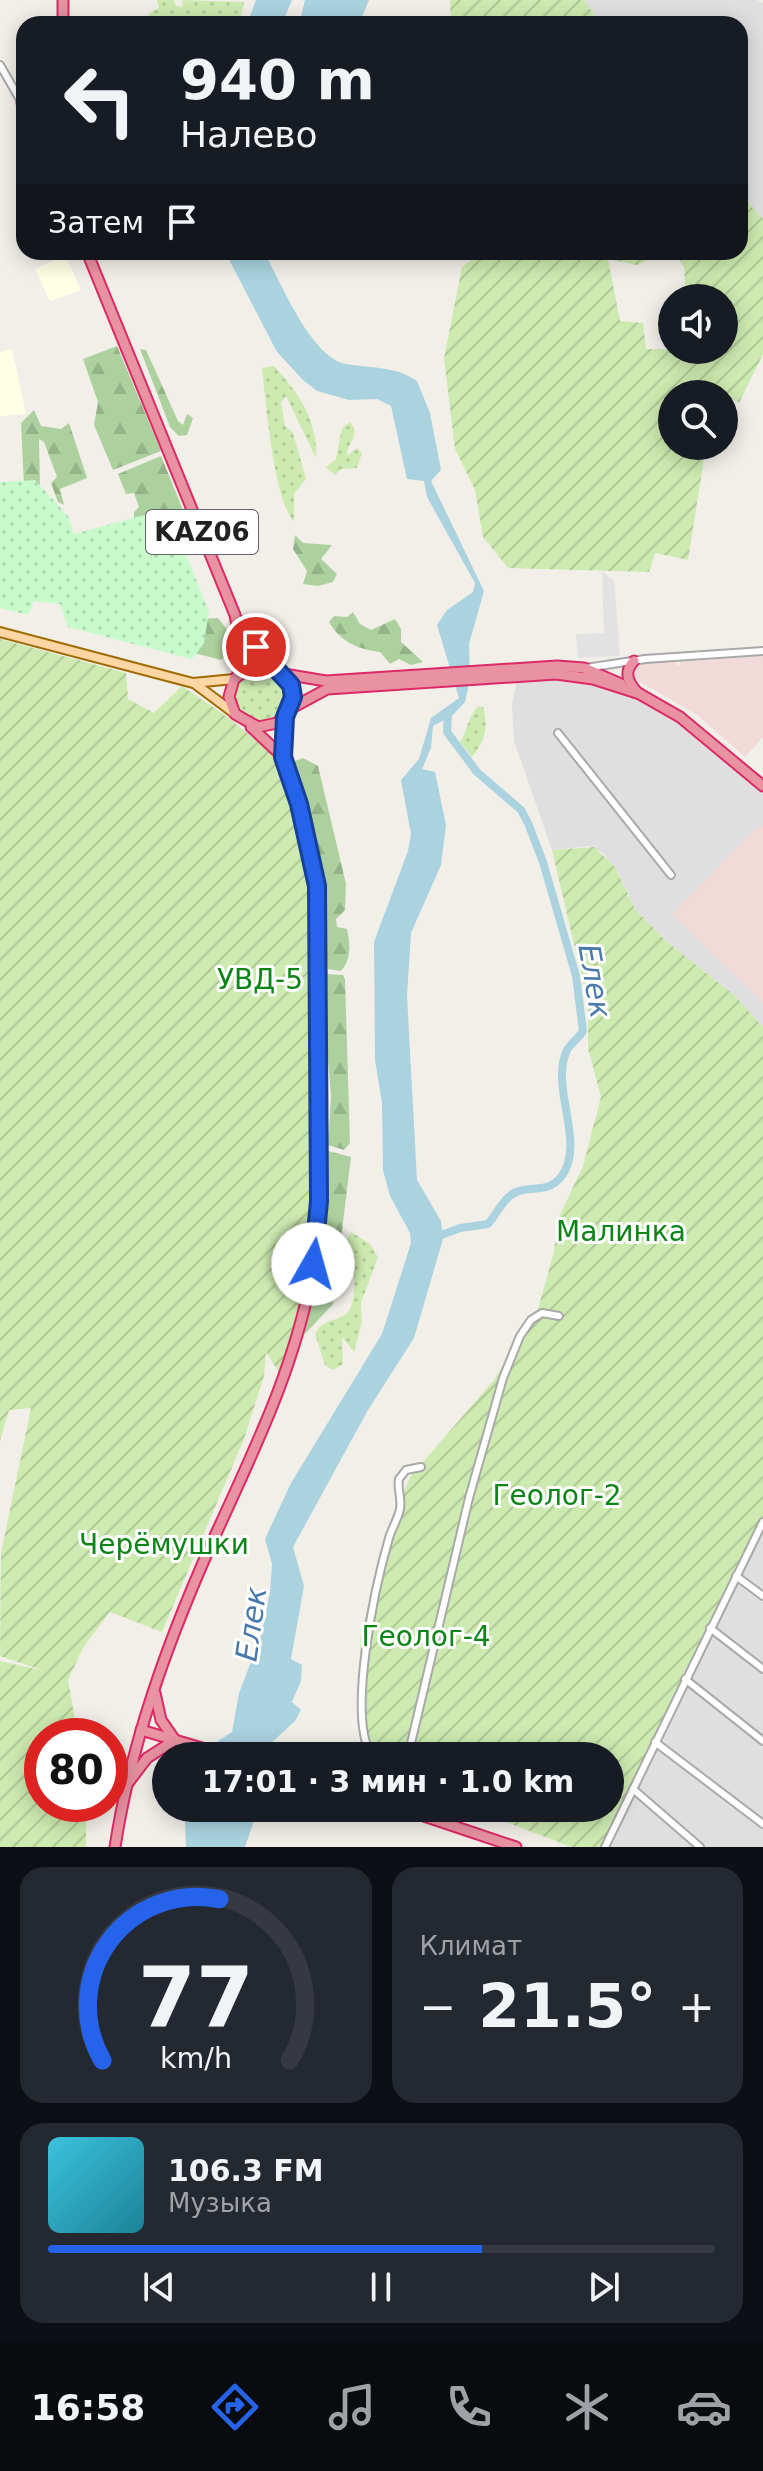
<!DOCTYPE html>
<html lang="ru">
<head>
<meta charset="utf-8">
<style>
  :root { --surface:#171b24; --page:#242831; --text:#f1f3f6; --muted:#9ea1a6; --line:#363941; --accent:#2563eb }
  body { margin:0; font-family:"DejaVu Sans",sans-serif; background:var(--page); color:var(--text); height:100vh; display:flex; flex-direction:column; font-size:30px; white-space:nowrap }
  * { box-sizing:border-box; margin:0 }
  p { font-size:26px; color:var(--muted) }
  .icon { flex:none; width:44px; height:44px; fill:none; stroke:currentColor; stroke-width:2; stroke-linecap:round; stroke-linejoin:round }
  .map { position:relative; height:1847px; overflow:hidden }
  .side { display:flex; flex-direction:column; gap:20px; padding:20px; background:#0d0f14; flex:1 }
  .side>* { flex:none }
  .hud { position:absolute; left:16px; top:16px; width:732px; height:244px; border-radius:24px; box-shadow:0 4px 20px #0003; background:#171b24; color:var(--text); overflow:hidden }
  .controls { position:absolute; left:658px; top:284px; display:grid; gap:16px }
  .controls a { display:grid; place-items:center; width:80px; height:80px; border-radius:50%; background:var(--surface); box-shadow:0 4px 20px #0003; font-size:40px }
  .speed { position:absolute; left:24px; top:1718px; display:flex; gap:16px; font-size:40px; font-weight:700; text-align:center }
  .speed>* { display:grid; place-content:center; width:104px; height:104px; border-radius:50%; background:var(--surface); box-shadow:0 4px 20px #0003; line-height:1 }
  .speed .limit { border:12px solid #d22; background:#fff; color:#111 }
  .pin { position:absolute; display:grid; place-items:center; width:68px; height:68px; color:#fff; margin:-34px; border:4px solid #fff; border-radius:50%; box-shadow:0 2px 8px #0007 }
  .me { position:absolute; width:88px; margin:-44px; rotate:7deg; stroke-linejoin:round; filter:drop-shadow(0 0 6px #0008) }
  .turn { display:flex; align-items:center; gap:28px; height:168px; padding:0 32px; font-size:36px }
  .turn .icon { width:104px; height:104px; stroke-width:2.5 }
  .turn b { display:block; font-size:56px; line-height:68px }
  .then { display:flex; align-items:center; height:76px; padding:0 32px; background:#0003; gap:16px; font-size:30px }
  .big { font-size:60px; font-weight:700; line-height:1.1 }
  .side .tile { flex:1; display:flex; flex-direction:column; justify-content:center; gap:12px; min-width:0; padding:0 28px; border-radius:24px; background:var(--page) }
  .side .dial { align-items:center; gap:0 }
  .dial svg { height:208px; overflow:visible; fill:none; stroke:var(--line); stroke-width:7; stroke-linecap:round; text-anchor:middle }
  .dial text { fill:var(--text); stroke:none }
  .song { display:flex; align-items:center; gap:24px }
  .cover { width:96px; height:96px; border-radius:12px; background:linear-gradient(135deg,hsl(190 70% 55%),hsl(190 70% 35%)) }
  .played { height:8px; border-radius:4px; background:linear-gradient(90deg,var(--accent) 65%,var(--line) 65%) }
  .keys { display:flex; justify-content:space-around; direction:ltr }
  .heat { display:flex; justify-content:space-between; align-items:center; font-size:44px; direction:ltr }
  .side .tiles { flex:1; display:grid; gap:20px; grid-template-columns:1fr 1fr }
  .tile:last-child { grid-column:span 2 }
  .trip { position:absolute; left:152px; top:1742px; width:472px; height:80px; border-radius:40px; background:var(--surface); box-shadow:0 4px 20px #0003; font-weight:700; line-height:80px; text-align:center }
  .menu { display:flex; height:128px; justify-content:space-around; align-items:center; background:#090b0e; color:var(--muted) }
  .menu .icon { width:56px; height:56px }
  .menu .active { color:var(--accent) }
  .menu b { font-size:36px; color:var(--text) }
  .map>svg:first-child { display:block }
  .residential { fill:#e0dfdf }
  .commercial { fill:#f2dad9 }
  .education { fill:#ffffe5 }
  .grass { fill:url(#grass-dots) }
  .forest { fill:url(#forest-firs) }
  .park { fill:url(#park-dots) }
  .garden { fill:url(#garden-furrows) }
  .parking { fill:#e2e2e2 }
  .water { fill:#aad3df }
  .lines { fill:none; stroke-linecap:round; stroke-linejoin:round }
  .river { stroke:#aad3df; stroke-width:8 }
  .minor-casing { stroke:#a9a9a9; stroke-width:10 }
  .major-casing { stroke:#a06b00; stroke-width:12 }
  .highway-casing { stroke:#dc2a67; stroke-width:13 }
  .minor { stroke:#fff; stroke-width:6 }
  .major { stroke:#fcd6a4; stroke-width:8 }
  .highway { stroke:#e892a2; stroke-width:9 }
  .route-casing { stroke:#184099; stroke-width:20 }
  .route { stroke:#2563eb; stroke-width:14 }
  .labels { text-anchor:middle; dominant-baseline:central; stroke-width:6; stroke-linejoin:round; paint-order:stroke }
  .shield { fill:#fff; stroke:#646464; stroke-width:2 }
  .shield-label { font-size:26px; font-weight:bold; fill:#222 }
  .park-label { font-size:28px; fill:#0c8416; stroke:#fff }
  .water-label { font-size:30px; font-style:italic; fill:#4a7aab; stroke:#fff }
</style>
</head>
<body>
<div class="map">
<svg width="763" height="1847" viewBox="0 0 763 1847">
  <defs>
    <pattern id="grass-dots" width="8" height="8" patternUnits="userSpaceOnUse" patternTransform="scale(2)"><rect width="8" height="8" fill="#cdebb0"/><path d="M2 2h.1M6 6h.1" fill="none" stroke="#b0c997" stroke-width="1.8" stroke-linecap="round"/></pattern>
    <pattern id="forest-firs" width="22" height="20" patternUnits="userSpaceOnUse" patternTransform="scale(2)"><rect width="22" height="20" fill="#add19e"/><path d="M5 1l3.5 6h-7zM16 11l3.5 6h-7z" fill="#95b388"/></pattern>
    <pattern id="park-dots" width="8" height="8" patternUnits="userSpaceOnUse" patternTransform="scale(2)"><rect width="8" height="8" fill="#c8facc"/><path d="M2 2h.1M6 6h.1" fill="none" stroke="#acd6af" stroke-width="1.8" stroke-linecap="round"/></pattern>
    <pattern id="garden-furrows" width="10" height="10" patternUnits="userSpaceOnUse" patternTransform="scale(2)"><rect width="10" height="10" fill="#cdebb0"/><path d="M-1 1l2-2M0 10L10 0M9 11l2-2" fill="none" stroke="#b0c997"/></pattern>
  </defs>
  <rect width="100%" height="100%" fill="#f2efe9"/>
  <g class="residential">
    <path d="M 584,0 L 757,0 L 763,3 L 763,219 L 740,193 L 740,24 L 601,24 Z"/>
    <path d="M 570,677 L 628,692 L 670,715 L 763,789 L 763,1027 L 734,995 L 666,941 L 635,909 L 619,874 L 603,853 L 589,846 L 552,850 L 514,741 L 512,704 L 517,681 Z"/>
    <path d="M 763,1530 L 763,1847 L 607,1847 L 668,1723 Z"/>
  </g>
  <g class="commercial">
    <path d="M 763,656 L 763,737 L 745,757 L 696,714 L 633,678 L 633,667 L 646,663 L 675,661 L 678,667 L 681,662 Z"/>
    <path d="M 759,825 L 763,828 L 763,1003 L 672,914 Z"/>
  </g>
  <g class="education">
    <path d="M 65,255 L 81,290 L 50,301 L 35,269 Z"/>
    <path d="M 12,349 L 26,414 L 0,416 L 0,352 Z"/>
  </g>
  <g class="grass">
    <path d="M 157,0 L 174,0 L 176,6 L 182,7 L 183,0 L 244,2 L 239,24 L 154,24 L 148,14 L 159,8 Z"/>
    <path d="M 274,366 C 298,392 318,420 316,458 L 286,396 L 281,403 L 285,426 L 293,433 L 306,479 L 294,494 L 294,522 C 273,497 266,403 262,368 Z"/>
    <path d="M 350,422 C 362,436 347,441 347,456 L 357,448 L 362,453 L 357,468 L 341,469 L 335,475 L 326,467 L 336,459 L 342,428 Z"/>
    <circle cx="261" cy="696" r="26"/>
    <path d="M 478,706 L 483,707 C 489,727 485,741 472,757 L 460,742 C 468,729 468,717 478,706 Z"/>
    <path d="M 351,1232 L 370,1244 L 378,1257 L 361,1303 L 362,1322 L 354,1352 L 342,1337 L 343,1364 L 333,1370 L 325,1365 L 315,1334 C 323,1318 334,1323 346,1314 C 360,1304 353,1253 347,1239 Z"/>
  </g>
  <g class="forest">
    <path d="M 117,346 L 161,451 L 113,470 L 94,425 L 98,402 L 83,359 Z"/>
    <path d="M 140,349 L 146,350 L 178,421 L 183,425 L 187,414 L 193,418 L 187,435 L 179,436 L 170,427 Z"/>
    <path d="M 34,410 L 41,426 L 61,429 L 69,423 L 87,478 L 60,489 L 64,505 L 58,502 L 51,483 L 57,477 L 44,442 L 39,439 L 40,488 L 24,486 L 21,423 Z"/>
    <path d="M 161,456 L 183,510 L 170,529 L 200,619 L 218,618 L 233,637 L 230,650 L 221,660 L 194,653 L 134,521 L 134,512 L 139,507 L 134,493 L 126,494 L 118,474 Z"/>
    <path d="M 295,535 L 303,543 L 332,545 L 321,559 L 337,574 L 333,582 L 318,586 L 303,584 L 307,571 L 293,549 Z"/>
    <path d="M 353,612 L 360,624 L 371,630 L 395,619 L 401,629 L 401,642 L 423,662 L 411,665 L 399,659 L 390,664 L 380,652 C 357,649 341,642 329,622 L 334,616 L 347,617 Z"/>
    <path d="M 303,758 L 318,766 L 346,884 L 345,910 L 336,919 L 337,927 L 347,929 C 350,944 352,958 341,971 L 328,969 C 326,890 316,837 292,762 Z"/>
    <path d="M 326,974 L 343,975 L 345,979 L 350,1143 L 344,1150 L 328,1145 L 331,1096 L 325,1022 Z"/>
    <path d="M 328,1151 L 351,1157 L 333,1304 L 304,1335 L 322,1256 Z"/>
  </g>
  <path class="park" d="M 35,480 L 68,516 L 74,534 L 167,509 L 209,611 L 204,643 L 192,659 L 68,627 L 60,604 L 34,601 L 28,615 L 0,608 L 0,482 Z"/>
  <g class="garden">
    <path d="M 450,0 L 584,0 L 601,24 L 451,24 Z"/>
    <path d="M 740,193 L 763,219 L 763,354 L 739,403 L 724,394 L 693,385 L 693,394 L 672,394 L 672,446 L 706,446 L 688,560 L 655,553 L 649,572 L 508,568 L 483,537 L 475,490 L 455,449 L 444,358 L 462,267 L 482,252 L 666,252 L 637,265 L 608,259 L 620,321 L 643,323 L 646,349 L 724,350 L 724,298 L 686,298 L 684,268 L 675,252 L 740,252 Z"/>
    <path d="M 0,639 L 126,673 L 128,699 L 154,713 L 182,686 L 229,718 L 278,759 L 307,851 L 316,932 L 313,1226 L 298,1318 L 280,1374 L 266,1352 L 264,1376 L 244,1439 L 162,1632 L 110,1612 L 84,1646 L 68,1680 L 78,1736 L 42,1736 L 42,1804 L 86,1804 L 86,1847 L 0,1847 L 0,1661 L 44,1671 L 0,1656 L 1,1553 L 31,1408 L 9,1410 L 0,1441 Z"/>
    <path d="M 594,847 L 615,867 L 635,909 L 666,941 L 734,995 L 763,1027 L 763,1523 L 605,1847 L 571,1847 L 470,1808 L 610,1808 L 610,1756 L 375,1756 L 364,1745 L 358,1711 L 361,1632 L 398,1506 L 410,1477 L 494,1380 L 538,1309 L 554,1252 L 558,1219 L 583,1166 L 601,1097 L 588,1048 L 588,1004 L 552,850 Z"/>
  </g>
  <path class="parking" d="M 602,571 L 614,581 L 620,656 L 578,658 L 576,634 L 604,633 Z"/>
  <g class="water">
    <path d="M 256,0 L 292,0 L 282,24 L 247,24 Z"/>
    <path d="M 305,0 L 369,0 L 359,24 L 299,24 Z"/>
    <path d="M 225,252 L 264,252 C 281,282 311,358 346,364 C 370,368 396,366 417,381 L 430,413 L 441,470 L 431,481 L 484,591 L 469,644 L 470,679 L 465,702 L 453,715 L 433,726 L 431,748 L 422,769 L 435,772 L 446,825 L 441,865 L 411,933 L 407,996 L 417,1180 L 441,1221 L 443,1239 L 414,1338 L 368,1410 L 293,1547 L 304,1586 L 291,1659 L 302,1665 L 301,1681 L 292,1702 L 301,1710 L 295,1721 L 269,1745 L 281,1746 L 281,1756 L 215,1756 L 218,1741 L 232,1732 L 239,1693 L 261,1636 L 270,1592 L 272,1564 L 265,1539 L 291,1483 L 382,1334 L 411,1243 L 410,1233 L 390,1196 L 383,1170 L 382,1103 L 375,1060 L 374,942 L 408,851 L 411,834 L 401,780 L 419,759 L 431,718 L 459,698 L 437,625 L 447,610 L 473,592 L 475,583 L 427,497 L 424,481 L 407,479 L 391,406 L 377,399 L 349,400 L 317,391 L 303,380 L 277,352 Z"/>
    <path d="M 189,1808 L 258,1808 L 258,1809 L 245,1847 L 186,1847 L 185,1822 Z"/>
  </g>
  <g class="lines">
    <path class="river" d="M 436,1237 L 460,1228 L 488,1224 C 497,1214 503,1198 516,1192 C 533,1185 547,1194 561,1177 C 587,1143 549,1088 567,1050 C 571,1043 579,1038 583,1031 L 576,976 L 543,862 L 528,823 L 521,810 L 477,772 L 447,732 L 448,713"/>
    <g class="minor-casing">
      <g id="minor">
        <path d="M 0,65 L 22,103"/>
        <path d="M 586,668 L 645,659 L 763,651"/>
        <path d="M 558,733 L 671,875"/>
        <path d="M 736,1576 L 763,1596"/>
        <path d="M 710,1628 L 763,1669"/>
        <path d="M 685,1679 L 763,1741"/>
        <path d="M 655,1742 L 763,1824"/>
        <path d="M 372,1756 C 346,1717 376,1583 389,1538 C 392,1528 398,1519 400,1509 C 402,1499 397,1489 399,1479 L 406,1470 L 421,1467"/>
        <path d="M 408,1756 L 469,1498 L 503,1378 L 520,1336 L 531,1320 L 542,1313 L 559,1316"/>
        <path d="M 633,1789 L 700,1847"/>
        <path d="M 605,1847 L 763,1522"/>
      </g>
    </g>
    <g class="major-casing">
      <g id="major">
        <path d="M 0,632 L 193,683 L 234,679"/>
        <path d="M 194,683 L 234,713"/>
      </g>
    </g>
    <g class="highway-casing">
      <g id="highway">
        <path d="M 63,24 L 63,0"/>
        <path d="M 22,103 L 24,105"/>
        <path d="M 87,252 L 235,615 L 242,653 L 238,673"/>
        <path d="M 239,621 L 274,666"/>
        <path d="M 634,661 C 623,672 628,682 637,692"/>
        <path d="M 284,674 L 326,681 L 557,666 L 584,668 L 621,684"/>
        <path d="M 638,693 L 680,717 L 763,786"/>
        <path d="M 290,709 L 291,685 L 274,667 L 255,664 L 234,679 L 229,697 L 235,714 L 258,727 L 277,723 L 290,709 L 327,689 L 556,674 L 593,679 L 640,694"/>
        <path d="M 251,727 L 283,757"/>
        <path d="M 141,1730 L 229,1756"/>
        <path d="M 128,1783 L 147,1758 L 175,1740 L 161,1720 L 155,1693"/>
        <path d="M 400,1808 L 516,1847"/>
        <path d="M 115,1847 C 131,1743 167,1644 209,1549 C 251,1456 296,1368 313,1267 C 324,1203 318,1138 319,1074 C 319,1012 324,948 317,887 C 311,829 278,774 285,717"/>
      </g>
    </g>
    <use href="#minor" class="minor"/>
    <use href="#major" class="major"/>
    <use href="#highway" class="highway"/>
  </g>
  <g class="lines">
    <g class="route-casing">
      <path id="route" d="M 256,647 L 291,685 L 293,697 L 285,717 L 283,757 L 299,804 L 317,886 L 319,1201 L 313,1264"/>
    </g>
    <use href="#route" class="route"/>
  </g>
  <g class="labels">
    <rect class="shield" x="146" y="510" width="112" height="44" rx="6"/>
    <g class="shield-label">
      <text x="202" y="532">KАZ06</text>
    </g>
    <g class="park-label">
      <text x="260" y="979">УВД-5</text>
      <text x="621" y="1231">Малинка</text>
      <text x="557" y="1495">Геолог-2</text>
      <text x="164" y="1544">Черёмушки</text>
      <text x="426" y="1636">Геолог-4</text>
    </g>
    <g class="water-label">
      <text transform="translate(595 981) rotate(80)">Елек</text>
      <text transform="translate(251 1624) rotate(-82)">Елек</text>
    </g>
  </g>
</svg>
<div class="controls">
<a><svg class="icon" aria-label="sound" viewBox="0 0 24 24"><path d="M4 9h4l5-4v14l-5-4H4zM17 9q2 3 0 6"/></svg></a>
<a><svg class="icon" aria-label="search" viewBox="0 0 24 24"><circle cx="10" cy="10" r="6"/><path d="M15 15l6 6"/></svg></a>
</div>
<div class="speed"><div class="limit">80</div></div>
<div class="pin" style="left:256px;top:647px;background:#d93025"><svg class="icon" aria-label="arrive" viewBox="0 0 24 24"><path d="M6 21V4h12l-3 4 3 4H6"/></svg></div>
<svg class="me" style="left:313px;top:1264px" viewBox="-20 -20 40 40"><circle r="19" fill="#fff"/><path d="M0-13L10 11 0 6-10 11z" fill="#2563eb"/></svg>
<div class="trip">17:01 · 3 мин · 1.0 km</div>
<div class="hud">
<div class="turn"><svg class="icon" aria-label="left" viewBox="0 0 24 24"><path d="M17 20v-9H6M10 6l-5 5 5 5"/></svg><div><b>940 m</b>Налево</div></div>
<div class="then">Затем<svg class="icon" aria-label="arrive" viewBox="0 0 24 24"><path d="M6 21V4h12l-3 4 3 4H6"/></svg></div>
</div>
</div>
<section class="side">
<div class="tiles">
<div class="tile dial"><svg viewBox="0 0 100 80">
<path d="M14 69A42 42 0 1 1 86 69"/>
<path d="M14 69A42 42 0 0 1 59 7" stroke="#2563eb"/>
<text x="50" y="56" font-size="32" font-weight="700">77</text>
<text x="50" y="72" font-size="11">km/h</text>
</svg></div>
<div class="tile"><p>Климат</p>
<div class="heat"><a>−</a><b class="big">21.5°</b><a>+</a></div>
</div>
<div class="tile">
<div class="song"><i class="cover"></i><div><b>106.3 FM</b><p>Музыка</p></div></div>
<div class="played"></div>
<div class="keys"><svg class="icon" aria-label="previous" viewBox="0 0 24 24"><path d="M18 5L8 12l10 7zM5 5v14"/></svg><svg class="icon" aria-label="pause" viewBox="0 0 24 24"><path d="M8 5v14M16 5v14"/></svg><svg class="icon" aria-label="next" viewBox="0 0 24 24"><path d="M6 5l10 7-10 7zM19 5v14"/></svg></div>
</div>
</div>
</section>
<nav class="menu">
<b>16:58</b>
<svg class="icon active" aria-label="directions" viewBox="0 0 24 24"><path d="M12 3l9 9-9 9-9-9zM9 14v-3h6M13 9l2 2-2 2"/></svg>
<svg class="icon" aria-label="music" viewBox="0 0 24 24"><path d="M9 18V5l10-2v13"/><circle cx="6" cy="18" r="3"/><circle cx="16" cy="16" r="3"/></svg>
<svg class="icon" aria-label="phone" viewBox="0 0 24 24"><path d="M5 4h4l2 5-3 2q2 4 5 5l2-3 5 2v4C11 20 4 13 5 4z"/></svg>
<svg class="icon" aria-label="climate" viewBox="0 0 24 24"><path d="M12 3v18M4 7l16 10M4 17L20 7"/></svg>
<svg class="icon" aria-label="car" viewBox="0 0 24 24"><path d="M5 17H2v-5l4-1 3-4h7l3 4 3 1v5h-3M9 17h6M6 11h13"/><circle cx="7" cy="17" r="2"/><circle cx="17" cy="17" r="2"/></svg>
</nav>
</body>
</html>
